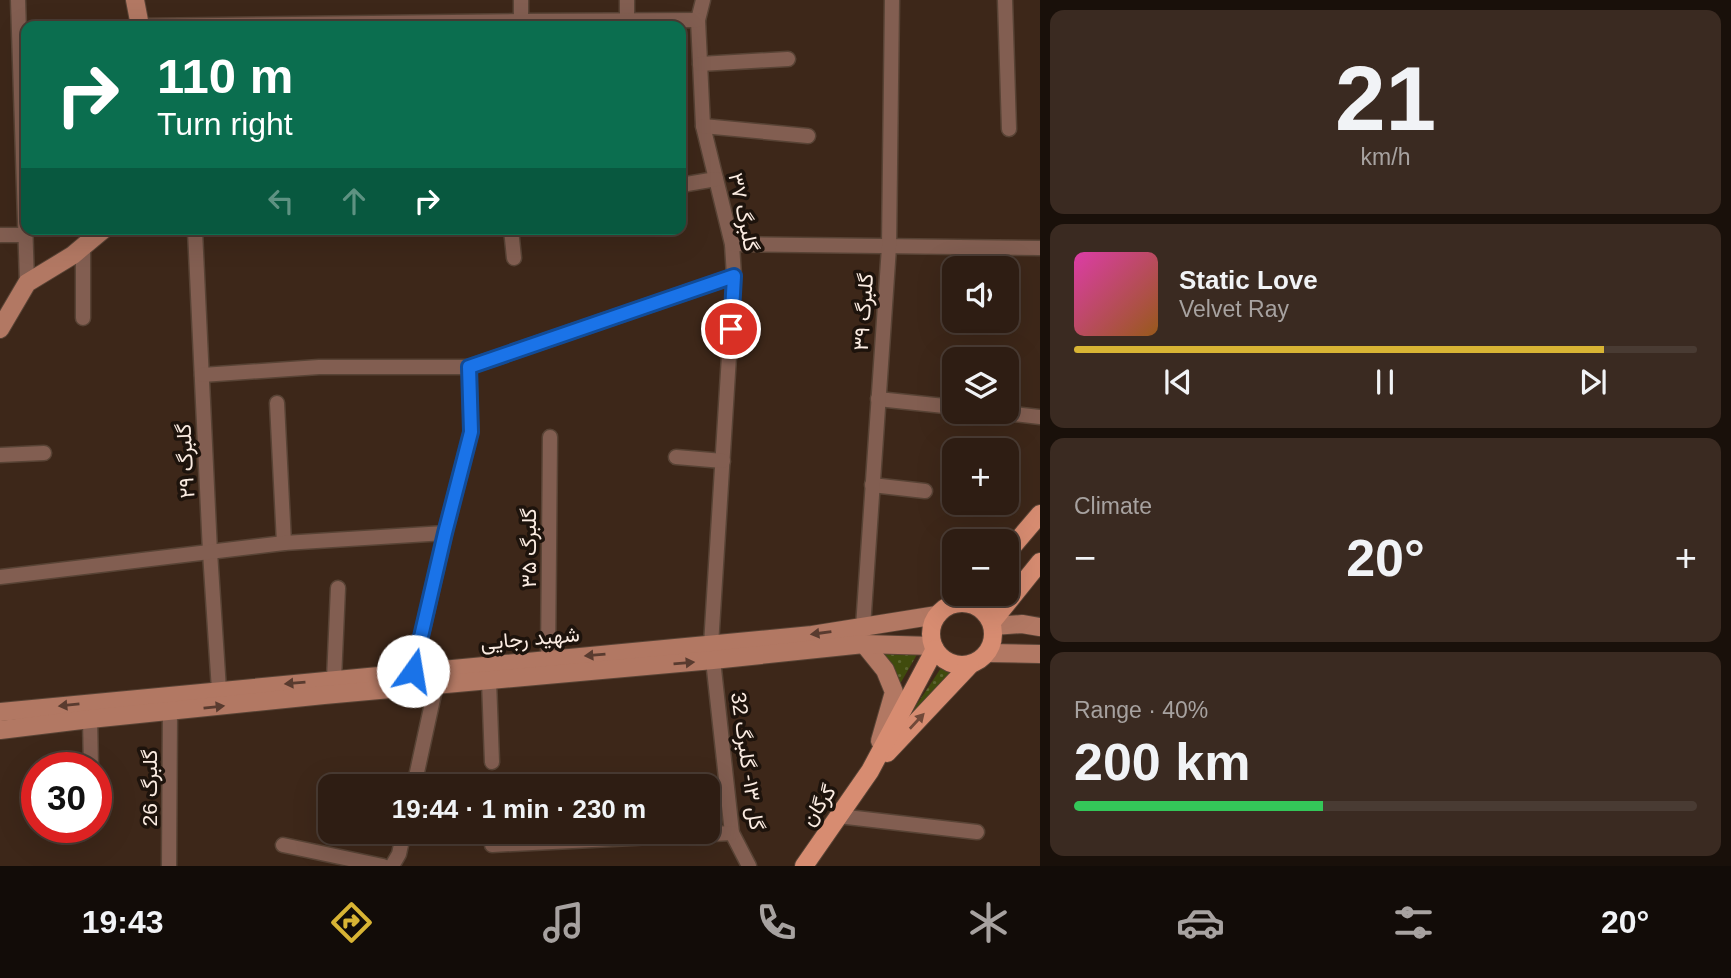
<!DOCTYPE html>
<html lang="en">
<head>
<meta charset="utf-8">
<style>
  :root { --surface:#2e1d13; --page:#3a2a21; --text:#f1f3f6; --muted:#a7a2a0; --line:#493b33; --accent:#d8b434 }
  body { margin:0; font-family:Helvetica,Vazirmatn,sans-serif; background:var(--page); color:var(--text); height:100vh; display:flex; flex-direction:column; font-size:26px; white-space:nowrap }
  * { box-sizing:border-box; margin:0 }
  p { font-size:23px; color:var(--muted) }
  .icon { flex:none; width:38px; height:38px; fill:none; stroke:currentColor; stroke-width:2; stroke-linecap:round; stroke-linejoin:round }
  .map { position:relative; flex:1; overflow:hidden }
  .panel { display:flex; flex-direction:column; gap:10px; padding:10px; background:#19100a; width:691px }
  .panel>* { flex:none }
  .top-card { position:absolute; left:21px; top:21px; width:665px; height:214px; border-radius:14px; box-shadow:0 7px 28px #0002,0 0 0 2px var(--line); background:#0b6e4f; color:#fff; overflow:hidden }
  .controls { position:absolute; left:942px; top:256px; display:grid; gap:14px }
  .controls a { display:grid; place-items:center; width:77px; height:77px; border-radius:14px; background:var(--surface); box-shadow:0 7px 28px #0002,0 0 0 2px var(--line); font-size:35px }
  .speed { position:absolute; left:21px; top:752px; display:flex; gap:14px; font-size:35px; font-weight:700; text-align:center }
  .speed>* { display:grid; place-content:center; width:91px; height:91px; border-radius:50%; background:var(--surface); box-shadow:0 7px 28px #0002,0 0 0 2px var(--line); line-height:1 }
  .speed .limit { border:10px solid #d22; background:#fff; color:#111 }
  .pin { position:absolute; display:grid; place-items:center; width:60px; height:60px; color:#fff; margin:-30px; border:4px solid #fff; border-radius:50%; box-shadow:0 2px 7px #0007 }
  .me { position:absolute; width:77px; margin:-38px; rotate:13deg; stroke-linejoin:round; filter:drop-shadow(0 0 5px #0008) }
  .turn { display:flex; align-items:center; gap:24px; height:147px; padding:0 21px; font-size:32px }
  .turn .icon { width:91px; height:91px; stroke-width:2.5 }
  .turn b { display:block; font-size:49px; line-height:60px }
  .lanes { display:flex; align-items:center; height:66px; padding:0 21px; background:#0003; justify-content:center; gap:35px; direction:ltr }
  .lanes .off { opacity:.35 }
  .big { font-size:52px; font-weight:700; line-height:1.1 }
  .panel .card { flex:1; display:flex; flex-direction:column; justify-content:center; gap:10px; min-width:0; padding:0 24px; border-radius:14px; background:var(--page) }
  .panel .dial { align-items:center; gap:0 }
  .dial b { font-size:91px; line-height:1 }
  .song { display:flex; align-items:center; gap:21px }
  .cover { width:84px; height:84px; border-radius:10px; background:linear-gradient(135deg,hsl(320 70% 55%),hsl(30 70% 35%)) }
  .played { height:7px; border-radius:4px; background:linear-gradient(90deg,var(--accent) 85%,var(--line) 85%) }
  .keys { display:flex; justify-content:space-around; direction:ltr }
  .heat { display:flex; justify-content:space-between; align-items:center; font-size:38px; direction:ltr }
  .charge { height:10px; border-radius:5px; background:linear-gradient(90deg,#34c759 40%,var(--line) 0) }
  .trip { position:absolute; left:318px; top:774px; width:402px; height:70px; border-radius:14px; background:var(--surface); box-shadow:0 7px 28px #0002,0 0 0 2px var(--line); font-weight:700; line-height:70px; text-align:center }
  .tabs { display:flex; height:112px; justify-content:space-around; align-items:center; background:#120c08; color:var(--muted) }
  .tabs .icon { width:49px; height:49px }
  .tabs .selected { color:var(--accent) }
  .tabs b { font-size:32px; color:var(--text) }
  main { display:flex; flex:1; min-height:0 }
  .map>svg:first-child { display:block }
  .grass { fill:url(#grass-dots) }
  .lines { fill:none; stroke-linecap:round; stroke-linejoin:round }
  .street-casing { stroke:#584335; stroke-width:17 }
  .secondary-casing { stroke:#584335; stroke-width:20 }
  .primary-casing { stroke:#584335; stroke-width:20 }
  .street { stroke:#825e51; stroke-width:14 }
  .secondary { stroke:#b27863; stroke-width:18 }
  .primary { stroke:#d78c71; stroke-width:18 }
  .oneway { fill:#593b2f }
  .oneway2 { fill:#714939 }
  .route-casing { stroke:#114b97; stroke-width:18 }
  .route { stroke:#1a73e8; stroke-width:12 }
  .labels { text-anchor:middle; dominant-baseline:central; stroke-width:7; stroke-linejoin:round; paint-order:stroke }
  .street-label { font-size:21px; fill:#fbece2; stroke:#1d130c }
</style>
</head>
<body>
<main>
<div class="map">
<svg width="1040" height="866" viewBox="0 0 1040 866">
  <defs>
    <pattern id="grass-dots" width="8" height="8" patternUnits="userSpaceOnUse" patternTransform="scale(1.75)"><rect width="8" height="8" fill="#404b0d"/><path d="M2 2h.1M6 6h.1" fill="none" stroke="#5c6530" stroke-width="1.8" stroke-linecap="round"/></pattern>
  </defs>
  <rect width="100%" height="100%" fill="#3d2719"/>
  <g class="grass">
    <path d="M 872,650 L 919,651 L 900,684 C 895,667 887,658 872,650 Z"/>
    <path d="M 943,665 L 954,669 L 898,733 Z"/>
  </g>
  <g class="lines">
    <g class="street-casing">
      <g id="street">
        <path d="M 18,0 L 27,283"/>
        <path d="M 627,0 L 627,21"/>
        <path d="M 703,0 L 698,20 L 703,126 L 732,244 L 734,276 L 711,645"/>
        <path d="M 1005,0 L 1009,129"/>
        <path d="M 140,26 L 521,21 L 698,20"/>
        <path d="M 521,26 L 521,0"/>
        <path d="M 700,64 L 788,59"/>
        <path d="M 703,126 L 808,136"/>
        <path d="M 681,185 L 716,179"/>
        <path d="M 511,229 L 514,258"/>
        <path d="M 195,231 L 210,552 L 219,690"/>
        <path d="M 0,235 L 25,235"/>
        <path d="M 732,244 L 1040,248"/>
        <path d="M 83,247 L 83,318"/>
        <path d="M 202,375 L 319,367 L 469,367 L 734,276"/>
        <path d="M 878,399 L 954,407"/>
        <path d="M 277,403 L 284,543"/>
        <path d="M 988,411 L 1040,417"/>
        <path d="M 0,455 L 44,453"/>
        <path d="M 676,457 L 723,461"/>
        <path d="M 872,485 L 925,491"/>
        <path d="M 0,577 L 284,543 L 445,533"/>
        <path d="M 863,627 L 889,247 L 892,0"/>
        <path d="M 548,660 L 550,437"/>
        <path d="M 713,660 L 732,833 L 749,866"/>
        <path d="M 413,672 L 445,533 L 471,432 L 469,367"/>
        <path d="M 334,679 L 338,588"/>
        <path d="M 489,681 L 492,762"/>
        <path d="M 90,719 L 91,768"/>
        <path d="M 414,786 L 436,685"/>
        <path d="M 838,816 L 977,832"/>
        <path d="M 283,845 L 383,866"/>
        <path d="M 492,845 L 732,833"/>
        <path d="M 169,866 L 170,711"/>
        <path d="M 392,866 L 399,854 L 404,831"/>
      </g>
    </g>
    <g class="secondary-casing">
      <g id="secondary">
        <path d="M 135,0 L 140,26"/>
        <path d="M 0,329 L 27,283 L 73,255 L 104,229"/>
        <path d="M 993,626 L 1022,624 L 1040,627"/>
        <path d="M 864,644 L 885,670 L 894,692 L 880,741"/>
        <path d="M 988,653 L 1040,654"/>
        <path d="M 0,712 L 812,635 L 937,615"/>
        <path d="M 0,730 L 90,719 L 324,695 L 713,660 L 864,644 L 933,646"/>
      </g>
    </g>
    <g class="primary-casing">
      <g id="primary">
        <path d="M 1006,554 L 1040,514"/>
        <circle cx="962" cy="634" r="31"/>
        <path d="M 992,622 L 1040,562"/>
        <path d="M 887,753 L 970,665"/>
        <path d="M 804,866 L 870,771 L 935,649"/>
      </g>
    </g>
    <use href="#street" class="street"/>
    <use href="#secondary" class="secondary"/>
    <use href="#primary" class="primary"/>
  </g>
  <defs><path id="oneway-solid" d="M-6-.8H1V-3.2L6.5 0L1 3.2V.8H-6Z" transform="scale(1.75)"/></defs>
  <g class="oneway">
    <use href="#oneway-solid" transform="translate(821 633) rotate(172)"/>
    <use href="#oneway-solid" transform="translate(595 655) rotate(175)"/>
    <use href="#oneway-solid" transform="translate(684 663) rotate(-5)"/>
    <use href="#oneway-solid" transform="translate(295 683) rotate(175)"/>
    <use href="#oneway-solid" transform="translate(69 705) rotate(174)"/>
    <use href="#oneway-solid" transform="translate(214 707) rotate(-6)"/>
  </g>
  <use class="oneway2" href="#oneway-solid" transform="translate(917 721) rotate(-47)"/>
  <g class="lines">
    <g class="route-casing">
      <path id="route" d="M 413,671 L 445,533 L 471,432 L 469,367 L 734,276 L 731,329"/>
    </g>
    <use href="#route" class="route"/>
  </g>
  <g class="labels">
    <g class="street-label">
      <text transform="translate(744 212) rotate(78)">گلبرگ ۳۷</text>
      <text transform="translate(863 312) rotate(-86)">گلبرگ ۳۹</text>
      <text transform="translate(185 461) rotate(-93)">گلبرگ ۲۹</text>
      <text transform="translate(528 548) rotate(-90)">گلبرگ ۳۵</text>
      <text transform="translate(530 638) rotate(-5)">شهید رجایی</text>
      <text transform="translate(748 761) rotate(82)">گل ۱۳- گلبرگ 32</text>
      <text transform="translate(149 788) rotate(-90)">گلبرگ 26</text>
      <text transform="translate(818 805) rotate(-55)">گرگان</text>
    </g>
  </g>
</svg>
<div class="controls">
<a><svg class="icon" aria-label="sound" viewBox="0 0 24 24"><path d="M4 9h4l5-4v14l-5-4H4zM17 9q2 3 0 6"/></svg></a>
<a><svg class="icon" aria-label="layers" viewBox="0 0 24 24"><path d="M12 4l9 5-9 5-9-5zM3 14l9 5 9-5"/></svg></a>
<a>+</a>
<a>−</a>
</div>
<div class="speed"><div class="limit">30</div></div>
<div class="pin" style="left:731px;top:329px;background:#d93025"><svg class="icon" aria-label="arrive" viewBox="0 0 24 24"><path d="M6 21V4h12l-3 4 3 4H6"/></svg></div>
<svg class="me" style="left:413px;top:671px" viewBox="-20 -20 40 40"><circle r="19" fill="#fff"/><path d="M0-13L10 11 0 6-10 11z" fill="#1a73e8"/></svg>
<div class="trip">19:44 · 1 min · 230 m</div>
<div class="top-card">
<div class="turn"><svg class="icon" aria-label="right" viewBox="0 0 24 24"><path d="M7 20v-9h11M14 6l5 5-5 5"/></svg><div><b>110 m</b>Turn right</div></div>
<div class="lanes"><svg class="icon off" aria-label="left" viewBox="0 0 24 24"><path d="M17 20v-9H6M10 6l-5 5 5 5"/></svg><svg class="icon off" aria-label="ahead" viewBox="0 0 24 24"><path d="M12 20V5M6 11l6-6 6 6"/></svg><svg class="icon" aria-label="right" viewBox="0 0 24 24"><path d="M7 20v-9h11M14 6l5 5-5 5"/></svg></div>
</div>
</div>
<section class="panel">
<div class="card dial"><b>21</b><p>km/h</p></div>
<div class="card">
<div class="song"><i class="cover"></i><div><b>Static Love</b><p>Velvet Ray</p></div></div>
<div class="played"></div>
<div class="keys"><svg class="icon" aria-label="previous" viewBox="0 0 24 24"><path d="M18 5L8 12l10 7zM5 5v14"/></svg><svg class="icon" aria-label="pause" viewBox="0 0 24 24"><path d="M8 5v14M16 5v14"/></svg><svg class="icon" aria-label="next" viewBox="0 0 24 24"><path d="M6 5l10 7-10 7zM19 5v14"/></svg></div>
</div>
<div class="card"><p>Climate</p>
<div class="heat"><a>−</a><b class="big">20°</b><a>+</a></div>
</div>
<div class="card"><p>Range · 40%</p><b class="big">200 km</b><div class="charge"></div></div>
</section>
</main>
<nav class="tabs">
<b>19:43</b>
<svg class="icon selected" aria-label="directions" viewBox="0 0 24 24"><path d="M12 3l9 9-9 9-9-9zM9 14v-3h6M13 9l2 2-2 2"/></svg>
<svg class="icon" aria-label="music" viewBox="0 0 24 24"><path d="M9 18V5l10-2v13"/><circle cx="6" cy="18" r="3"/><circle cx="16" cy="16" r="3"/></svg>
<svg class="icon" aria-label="phone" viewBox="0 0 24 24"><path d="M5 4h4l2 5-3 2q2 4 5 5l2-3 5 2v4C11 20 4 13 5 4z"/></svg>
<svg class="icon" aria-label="climate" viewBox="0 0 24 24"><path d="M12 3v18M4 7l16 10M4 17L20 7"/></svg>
<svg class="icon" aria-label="car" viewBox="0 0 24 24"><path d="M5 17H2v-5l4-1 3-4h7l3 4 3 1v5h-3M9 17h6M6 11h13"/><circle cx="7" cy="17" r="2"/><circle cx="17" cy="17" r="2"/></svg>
<svg class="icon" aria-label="filters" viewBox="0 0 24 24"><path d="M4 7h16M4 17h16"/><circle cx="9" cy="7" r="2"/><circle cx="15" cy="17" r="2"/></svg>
<b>20°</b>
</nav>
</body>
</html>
